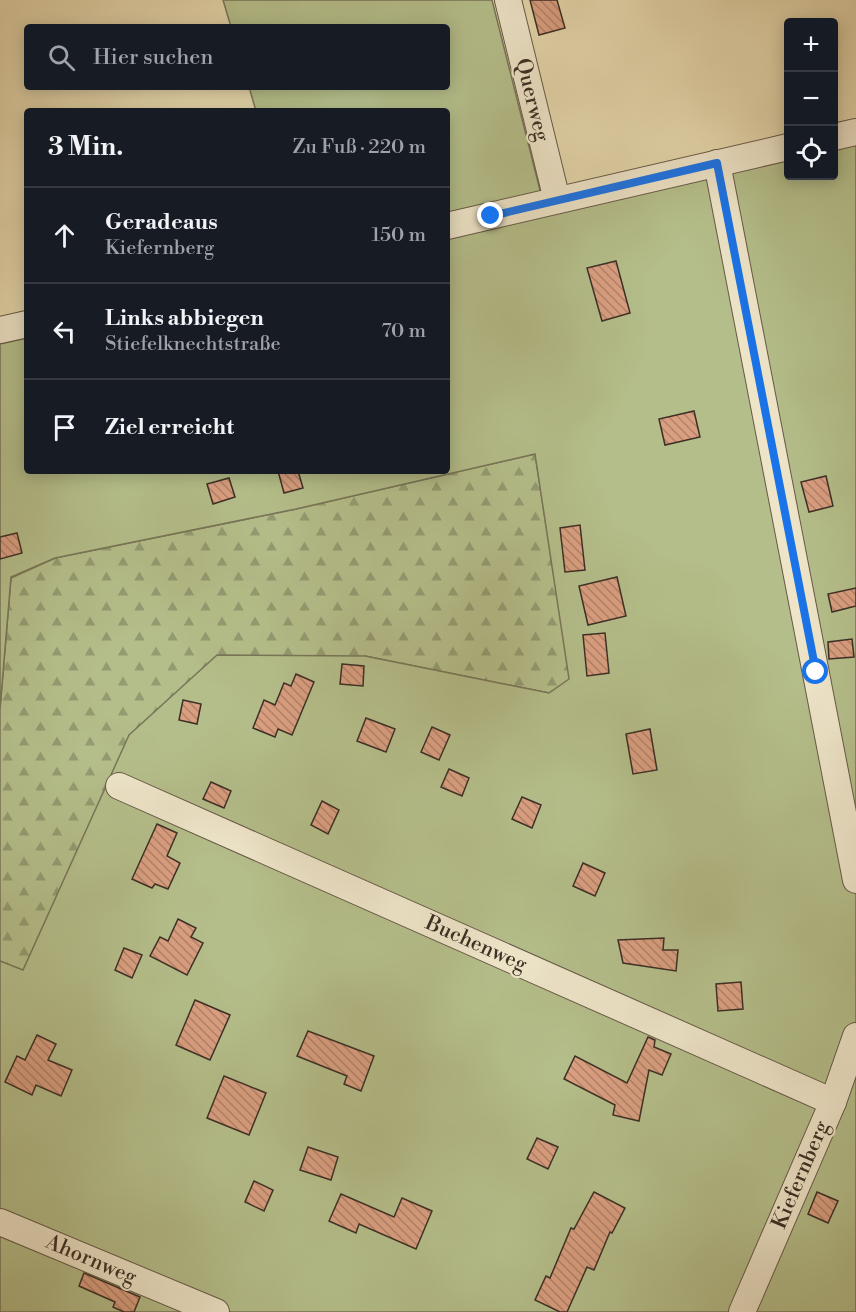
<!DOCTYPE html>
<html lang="de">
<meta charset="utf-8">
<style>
body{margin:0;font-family:"Libre Bodoni",serif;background:#242831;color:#f1f3f6}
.controls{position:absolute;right:18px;top:18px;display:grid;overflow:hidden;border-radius:6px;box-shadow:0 3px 15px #0003}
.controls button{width:54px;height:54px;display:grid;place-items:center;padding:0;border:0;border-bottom:2px solid #363941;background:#171b24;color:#f1f3f6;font:30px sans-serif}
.stop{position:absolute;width:18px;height:18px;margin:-14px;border:4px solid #1a73e8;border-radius:50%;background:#fff}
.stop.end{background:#1a73e8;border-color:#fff;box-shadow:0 2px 6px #0008}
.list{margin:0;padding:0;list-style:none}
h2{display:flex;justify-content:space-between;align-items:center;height:78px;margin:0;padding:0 24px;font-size:26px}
h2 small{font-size:20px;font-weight:400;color:#9ea1a6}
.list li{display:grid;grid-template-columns:39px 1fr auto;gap:18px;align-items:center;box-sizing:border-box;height:96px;padding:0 24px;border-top:2px solid #363941}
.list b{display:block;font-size:22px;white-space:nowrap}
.list p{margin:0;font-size:20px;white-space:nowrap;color:#9ea1a6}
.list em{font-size:20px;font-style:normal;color:#9ea1a6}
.icon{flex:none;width:33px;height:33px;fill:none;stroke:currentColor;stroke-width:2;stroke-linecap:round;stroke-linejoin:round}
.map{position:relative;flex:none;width:856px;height:1312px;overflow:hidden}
.search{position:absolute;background:#171b24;box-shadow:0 3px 15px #0003;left:24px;top:24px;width:426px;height:66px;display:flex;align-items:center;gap:15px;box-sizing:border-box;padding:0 21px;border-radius:6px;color:#9ea1a6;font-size:22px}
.panel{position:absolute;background:#171b24;box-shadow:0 3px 15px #0003;left:24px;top:108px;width:426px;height:366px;border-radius:6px}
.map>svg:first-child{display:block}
.forest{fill:url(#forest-firs);stroke:#787658;stroke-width:1.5}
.green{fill:#b4be8a;stroke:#787658;stroke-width:1.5}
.building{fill:url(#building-back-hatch);stroke:#3c2f25;stroke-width:1.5}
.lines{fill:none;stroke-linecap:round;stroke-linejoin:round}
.street-casing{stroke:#665947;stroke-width:28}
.street{stroke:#eee5c9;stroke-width:26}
.route{stroke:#1a73e8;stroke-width:8}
.labels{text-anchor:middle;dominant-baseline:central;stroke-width:4.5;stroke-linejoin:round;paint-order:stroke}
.street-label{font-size:21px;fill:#3c2f25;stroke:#eee5c9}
</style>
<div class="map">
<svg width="856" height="1312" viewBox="0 0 856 1312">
<defs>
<pattern id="forest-firs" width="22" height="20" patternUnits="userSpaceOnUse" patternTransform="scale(1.5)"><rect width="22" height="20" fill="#b4be8a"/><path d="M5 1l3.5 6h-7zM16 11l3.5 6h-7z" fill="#949b71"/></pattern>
<pattern id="building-back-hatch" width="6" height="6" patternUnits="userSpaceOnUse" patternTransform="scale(1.5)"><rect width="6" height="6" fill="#da9f81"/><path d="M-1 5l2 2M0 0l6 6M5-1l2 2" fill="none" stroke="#b28269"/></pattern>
</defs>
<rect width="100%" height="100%" fill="#e5d7ac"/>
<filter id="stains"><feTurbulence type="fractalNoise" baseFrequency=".00333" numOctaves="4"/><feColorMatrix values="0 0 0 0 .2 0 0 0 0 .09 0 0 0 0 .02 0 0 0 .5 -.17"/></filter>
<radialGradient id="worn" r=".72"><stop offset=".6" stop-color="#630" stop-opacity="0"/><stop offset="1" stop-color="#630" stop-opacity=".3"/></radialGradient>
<path class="forest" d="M535 454 570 679 549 693 365 656 103 799 23 971 0 961V709L11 578 55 558 296 509Z"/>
<path class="green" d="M223 0H492L546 214 788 159V176H834V148L856 143V1312H0V961L23 970 129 735 217 655 365 656 549 693 569 679 535 454 296 509 55 558 11 577 0 709V344L27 338V471H447V111H256L249 87H447V27H231Z"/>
<g class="building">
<path d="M530 0H557L565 28 539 35Z"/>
<path d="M616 261 630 313 602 321 587 268Z"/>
<path d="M694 411 700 437 665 445 659 419Z"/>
<path d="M278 471H298L303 488 284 493Z"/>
<path d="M826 476 833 506 809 512 801 482Z"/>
<path d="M229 478 235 497 213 504 207 484Z"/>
<path d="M580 525 585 570 565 572 560 528Z"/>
<path d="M17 533 22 553 0 559V537Z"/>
<path d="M617 577 626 616 588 625 579 586Z"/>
<path d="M856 588V606L832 612 828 594Z"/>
<path d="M605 633 609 673 587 676 583 635Z"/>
<path d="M852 639 854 657 829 659 828 642Z"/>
<path d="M342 664 364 666 363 686 340 684Z"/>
<path d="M296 674 314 682 292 735 278 729 275 737 253 728 264 700 275 705 284 683 291 686Z"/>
<path d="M183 700 201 704 197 724 179 720Z"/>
<path d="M366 718 395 729 386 752 357 741Z"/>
<path d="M432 727 450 735 439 760 421 752Z"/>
<path d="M650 729 657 770 633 774 626 734Z"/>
<path d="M449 769 469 778 462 796 441 787Z"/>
<path d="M211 782 231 791 224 808 203 799Z"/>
<path d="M522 797 541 805 532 828 512 819Z"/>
<path d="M322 801 339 810 328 834 311 825Z"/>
<path d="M157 824 177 833 167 856 180 863 168 889 155 884 152 888 132 879Z"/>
<path d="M583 863 605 873 595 896 573 886Z"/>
<path d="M178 919 196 928 191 937 203 943 187 975 150 956 160 937 168 941Z"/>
<path d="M664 938 663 950H678L676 971 623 963 618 940Z"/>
<path d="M124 948 142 955 132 978 115 970Z"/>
<path d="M741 982 743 1009 718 1011 716 984Z"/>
<path d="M195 1000 230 1015 210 1060 176 1045Z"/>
<path d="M308 1031 374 1056 361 1091 344 1084 347 1076 297 1056Z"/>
<path d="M37 1035 56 1044 48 1060 72 1070 61 1096 36 1085 32 1095 5 1082 17 1056 25 1060Z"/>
<path d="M648 1037 655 1040 654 1047 671 1054 662 1075 649 1070 639 1121 613 1115 615 1105 564 1079 575 1056 627 1083Z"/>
<path d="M224 1076 266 1093 249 1135 207 1118Z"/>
<path d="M537 1138 558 1147 548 1169 527 1159Z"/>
<path d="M308 1147 338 1157 331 1180 300 1170Z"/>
<path d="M254 1181 273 1190 264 1211 245 1202Z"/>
<path d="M594 1192 625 1208 612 1233 610 1232 594 1270 587 1267 567 1312H560L535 1300 546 1276 550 1278 571 1228 574 1229Z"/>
<path d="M817 1192 838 1201 828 1223 808 1214Z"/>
<path d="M341 1194 394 1217 402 1198 432 1211 416 1249 359 1224 356 1233 329 1221Z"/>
<path d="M84 1273 140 1297 134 1312H124L113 1307 115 1302 79 1286Z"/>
</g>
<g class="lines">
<defs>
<g id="street">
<path d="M508 0 557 200"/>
<path d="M834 137 856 132"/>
<path d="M717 163 856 880"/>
<path d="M447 226 788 147"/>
<path d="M0 330 27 324"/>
<path d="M119 786 833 1102"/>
<path d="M0 1222 216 1312"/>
<path d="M742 1312 833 1102 856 1036"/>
</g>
</defs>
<use href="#street" class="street-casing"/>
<use href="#street" class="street"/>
</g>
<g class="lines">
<path class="route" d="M491 216 717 163 816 672"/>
</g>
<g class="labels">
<g class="street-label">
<text transform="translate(532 100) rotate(76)">Querweg</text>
<text transform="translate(476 944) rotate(24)">Buchenweg</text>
<text transform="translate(801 1175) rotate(-67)">Kiefernberg</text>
<text transform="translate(91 1260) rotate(23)">Ahornweg</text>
</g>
</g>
<rect width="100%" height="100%" filter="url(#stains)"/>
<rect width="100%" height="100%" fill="url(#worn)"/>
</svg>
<div class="controls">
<button>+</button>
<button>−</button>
<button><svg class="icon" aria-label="locate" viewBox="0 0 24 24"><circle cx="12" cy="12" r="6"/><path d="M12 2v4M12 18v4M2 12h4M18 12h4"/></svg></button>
</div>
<div class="stop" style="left:816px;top:672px"></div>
<div class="stop end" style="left:491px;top:216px"></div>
<div class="search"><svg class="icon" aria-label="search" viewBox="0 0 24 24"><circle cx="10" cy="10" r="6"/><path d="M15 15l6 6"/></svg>Hier suchen</div>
<section class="panel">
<h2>3 Min.<small>Zu Fuß · 220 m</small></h2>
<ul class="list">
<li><svg class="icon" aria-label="ahead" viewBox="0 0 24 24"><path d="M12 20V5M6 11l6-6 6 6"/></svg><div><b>Geradeaus</b><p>Kiefernberg</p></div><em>150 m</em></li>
<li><svg class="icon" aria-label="left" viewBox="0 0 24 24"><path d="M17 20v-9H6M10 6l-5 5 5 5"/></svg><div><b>Links abbiegen</b><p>Stiefelknechtstraße</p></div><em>70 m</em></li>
<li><svg class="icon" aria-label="arrive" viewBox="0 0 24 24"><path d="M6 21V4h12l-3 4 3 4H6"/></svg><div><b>Ziel erreicht</b></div></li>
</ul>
</section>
</div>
